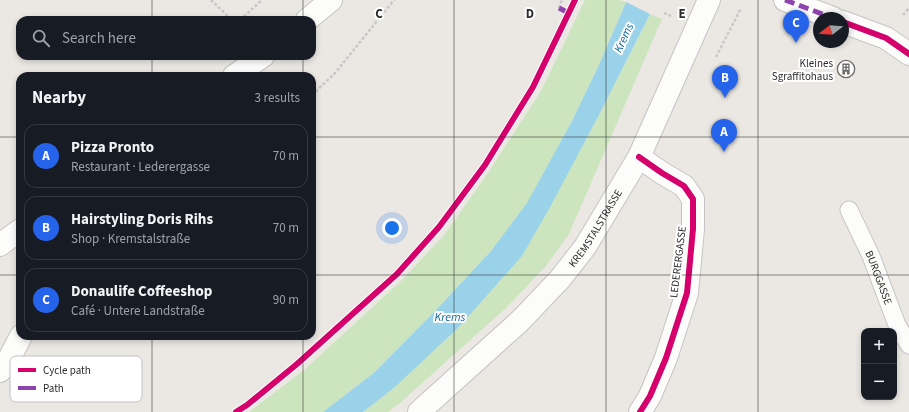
<!DOCTYPE html>
<meta charset="utf-8">
<style>
body{margin:0;font-family:"Source Sans 3",sans-serif;background:#242831;color:#f1f3f6}
.controls{position:absolute;right:12px;bottom:12px;display:grid;overflow:hidden;border-radius:8px;box-shadow:0 2px 6px #0003}
.controls button{width:36px;height:36px;display:grid;place-items:center;padding:0;border:0;border-bottom:1px solid #363941;background:#171b24;color:#f1f3f6;font:20px sans-serif}
.compass{position:absolute;left:813px;top:12px;width:36px;height:36px;border-radius:50%;background:#171b24;box-shadow:0 2px 6px #0003;rotate:253deg}
.you{position:absolute;left:392px;top:228px;width:14px;height:14px;margin:-10px;border:3px solid #fff;border-radius:50%;background:#1a73e8;box-shadow:0 0 0 6px #1a73e833}
.badge{display:grid;place-items:center;width:26px;height:26px;border-radius:50%;background:#2563eb;color:#fff;font-size:13px;font-weight:700}
.pin{position:absolute;translate:-50% -33px;filter:drop-shadow(0 1px 2px #0008)}
.pin::after{content:'';position:absolute;top:21px;width:14px;height:12px;background:inherit;clip-path:polygon(0 0,100% 0,50% 100%)}
.list{margin:0;padding:0;list-style:none}
h2{display:flex;justify-content:space-between;align-items:center;height:52px;margin:0;padding:0 16px;font-size:17px}
h2 small{font-size:13px;font-weight:400;color:#9ea1a6}
.list li{display:grid;grid-template-columns:26px 1fr auto;gap:12px;align-items:center;box-sizing:border-box;height:64px;margin:0 8px 8px;padding:0 8px;border:1px solid #363941;border-radius:12px}
.list b{display:block;font-size:15px;white-space:nowrap}
.list p{margin:0;font-size:13px;white-space:nowrap;color:#9ea1a6}
.list em{font-size:13px;font-style:normal;color:#9ea1a6}
.icon{flex:none;width:22px;height:22px;fill:none;stroke:currentColor;stroke-width:2;stroke-linecap:round;stroke-linejoin:round}
.map{position:relative;flex:none;width:909px;height:412px;overflow:hidden}
.search{position:absolute;background:#171b24;box-shadow:0 2px 6px #0003;left:16px;top:16px;width:300px;height:44px;display:flex;align-items:center;gap:10px;box-sizing:border-box;padding:0 14px;border-radius:12px;color:#9ea1a6;font-size:15px}
.panel{position:absolute;background:#171b24;box-shadow:0 2px 6px #0003;left:16px;top:72px;width:300px;height:268px;border-radius:12px}
.map>svg:first-child{display:block}
.green{fill:#cce5be}
.water{fill:#9ad2ea}
.pier{fill:#ebe8e4}
.lines{fill:none;stroke-linecap:round;stroke-linejoin:round}
.service-casing{stroke:#c5c4c4;stroke-width:19}
.minor-casing{stroke:#c5c4c4;stroke-width:24}
.tertiary-casing{stroke:#c5c4c4;stroke-width:24}
.secondary-casing{stroke:#c5c4c4;stroke-width:24}
.path{stroke:#c8c8c8;stroke-width:2.5;stroke-dasharray:3 2;stroke-linecap:butt}
.service{stroke:#fcfcfb;stroke-width:17}
.minor{stroke:#fcfcfb;stroke-width:22}
.tertiary{stroke:#fcfcfb;stroke-width:22}
.secondary{stroke:#fcfcfb;stroke-width:22}
.quiet{stroke:#8e44ad;stroke-width:5;stroke-dasharray:10 5;stroke-linecap:butt}
.cycleway-casing{stroke:#fff;stroke-width:8}
.cycleway{stroke:#d6006c;stroke-width:6}
.grid{fill:none;stroke:#2d2d2d;stroke-width:1;stroke-opacity:0.55}
.labels{text-anchor:middle;dominant-baseline:central;stroke-width:4;stroke-linejoin:round;paint-order:stroke}
.poi-label{font-size:11px;fill:#2d2d2d;stroke:#fff;text-anchor:end}
.street-label{font-size:11px;fill:#2d2d2d;stroke:#fff}
.water-label{font-size:12px;font-style:italic;fill:#12679d;stroke:#fff}
.key{fill:#fff;stroke:#c0c0c0;stroke-width:1}
.key-label{font-size:11px;fill:#2d2d2d}
.grid-label{font-size:13px;text-anchor:middle;font-weight:bold;fill:#2d2d2d;stroke:#fff;stroke-width:4;stroke-linejoin:round;paint-order:stroke}
</style>
<div class="map">
<svg width="909" height="412" viewBox="0 0 909 412">
<rect width="100%" height="100%" fill="#ebe8e4"/>
<g class="green">
<path d="M585 0H620L626 2 598 67 572 121 527 204 491 251 436 310 375 372 323 412H249L304 370 402 280 445 234 490 170 541 91Z"/>
<path d="M650 14 662 19 569 234 546 266 506 308 400 403 388 412H363L395 387 459 327 522 256 600 113Z"/>
</g>
<path class="water" d="M627 0H656L650 14 600 113 549 209 522 256 459 327 395 387 363 412H323L375 372 436 310 491 251 527 203 572 121 598 67Z"/>
<path class="pier" d="M625 0H658L652 15 624 1Z"/>
<g class="lines">
<defs>
<g id="service">
<path id="s1" d="M849 210 871 256 897 325 909 345"/>
</g>
<g id="minor">
<path d="M785 0 833 18"/>
<path d="M843 22 886 38 909 54"/>
<path d="M639 157 662 173 684 186 693 199V229L687 293 666 358 650 396 640 412"/>
<path d="M0 371 8 361 21 336"/>
</g>
<g id="tertiary">
<path d="M307 20 331 0"/>
<path d="M234 76 263 56"/>
<path d="M0 245 20 230"/>
</g>
<g id="secondary">
<path id="s2" d="M419 412 520 321 560 279 585 247 639 157 709 0"/>
</g>
</defs>
<use href="#service" class="service-casing"/>
<use href="#minor" class="minor-casing"/>
<use href="#tertiary" class="tertiary-casing"/>
<use href="#secondary" class="secondary-casing"/>
<g class="path">
<path d="M211 0 232 20"/>
<path d="M559 8 562 0"/>
<path d="M664 13 671 16"/>
<path d="M903 15 909 8"/>
<path d="M240 20 262 0"/>
<path d="M716 57 741 8"/>
<path d="M312 95 335 73 394 0"/>
</g>
<use href="#service" class="service"/>
<use href="#minor" class="minor"/>
<use href="#tertiary" class="tertiary"/>
<use href="#secondary" class="secondary"/>
<g class="quiet">
<path d="M785 0 833 18"/>
<path d="M559 8 569 13"/>
</g>
<defs>
<g id="cycleway">
<path d="M843 22 886 38 909 54"/>
<path d="M639 157 662 173 684 186 693 199V229L687 293 666 358 650 396 640 412"/>
<path d="M236 412 247 405 297 364 397 274 439 227 485 165 533 87 575 0"/>
</g>
</defs>
<use href="#cycleway" class="cycleway-casing"/>
<use href="#cycleway" class="cycleway"/>
</g>
<path class="grid" d="M152 0V20M303 0V20M454 0V412M606 0V412M758 0V412M152 56V76M303 56V76M0 137H20M312 137H909M0 275H20M312 275H909M152 336V412M303 336V412"/>
<defs>
<symbol id="building-ring" viewBox="-11 -11 22 22"><circle r="9.5" fill="#fff" stroke="#706e6d" stroke-width="1.5"/><path d="M-4-6H4V6H1V3H-1V6H-4ZM-2.5-4.3h1.7v1.8h-1.7ZM.8-4.3h1.7v1.8H.8ZM-2.5-1h1.7V.8h-1.7ZM.8-1h1.7V.8H.8Z" fill="#706e6d"/></symbol>
</defs>
<g fill-rule="evenodd">
<use href="#building-ring" x="836" y="59" width="20" height="20"/>
</g>
<g class="labels">
<g class="poi-label">
<text x="833" y="63">Kleines<tspan x="833" dy="13">Sgraffitohaus</tspan></text>
</g>
<g class="street-label">
<text stroke="none"><textPath href="#s2" startOffset="256">KREMSTALSTRASSE</textPath></text>
<text transform="translate(678 262) rotate(-83)">LEDERERGASSE</text>
<text stroke="none"><textPath href="#s1" startOffset="74">BURGGASSE</textPath></text>
</g>
<g class="water-label">
<text transform="translate(624 38) rotate(-65)">Krems</text>
<text x="450" y="317">Krems</text>
</g>
</g>
<rect x="10" y="356" width="132" height="46" rx="6" class="key"/>
<rect x="18" y="368" width="18" height="4" fill="#d6006c"/>
<rect x="18" y="386" width="18" height="4" fill="#8e44ad"/>
<g class="key-label">
<text x="43" y="374">Cycle path</text>
<text x="43" y="392">Path</text>
</g>
<g class="grid-label">
<text x="379" y="18">C</text>
<text x="530" y="18">D</text>
<text x="682" y="18">E</text>
</g>
</svg>
<div class="controls">
<button>+</button>
<button>−</button>
</div>
<svg class="compass" viewBox="-18 -18 36 36"><path d="M0-13l5 13h-10z" fill="#e53935"/><path d="M0 13l5-13h-10z" fill="#9ea1a6"/></svg>
<div class="you"></div>
<div class="pin badge" style="left:724px;top:152px">A</div>
<div class="pin badge" style="left:725px;top:98px">B</div>
<div class="pin badge" style="left:796px;top:43px">C</div>
<div class="search"><svg class="icon" aria-label="search" viewBox="0 0 24 24"><circle cx="10" cy="10" r="6"/><path d="M15 15l6 6"/></svg>Search here</div>
<section class="panel">
<h2>Nearby<small>3 results</small></h2>
<ul class="list">
<li><span class="badge">A</span><div><b>Pizza Pronto</b><p>Restaurant · Lederergasse</p></div><em>70 m</em></li>
<li><span class="badge">B</span><div><b>Hairstyling Doris Rihs</b><p>Shop · Kremstalstraße</p></div><em>70 m</em></li>
<li><span class="badge">C</span><div><b>Donaulife Coffeeshop</b><p>Café · Untere Landstraße</p></div><em>90 m</em></li>
</ul>
</section>
</div>
